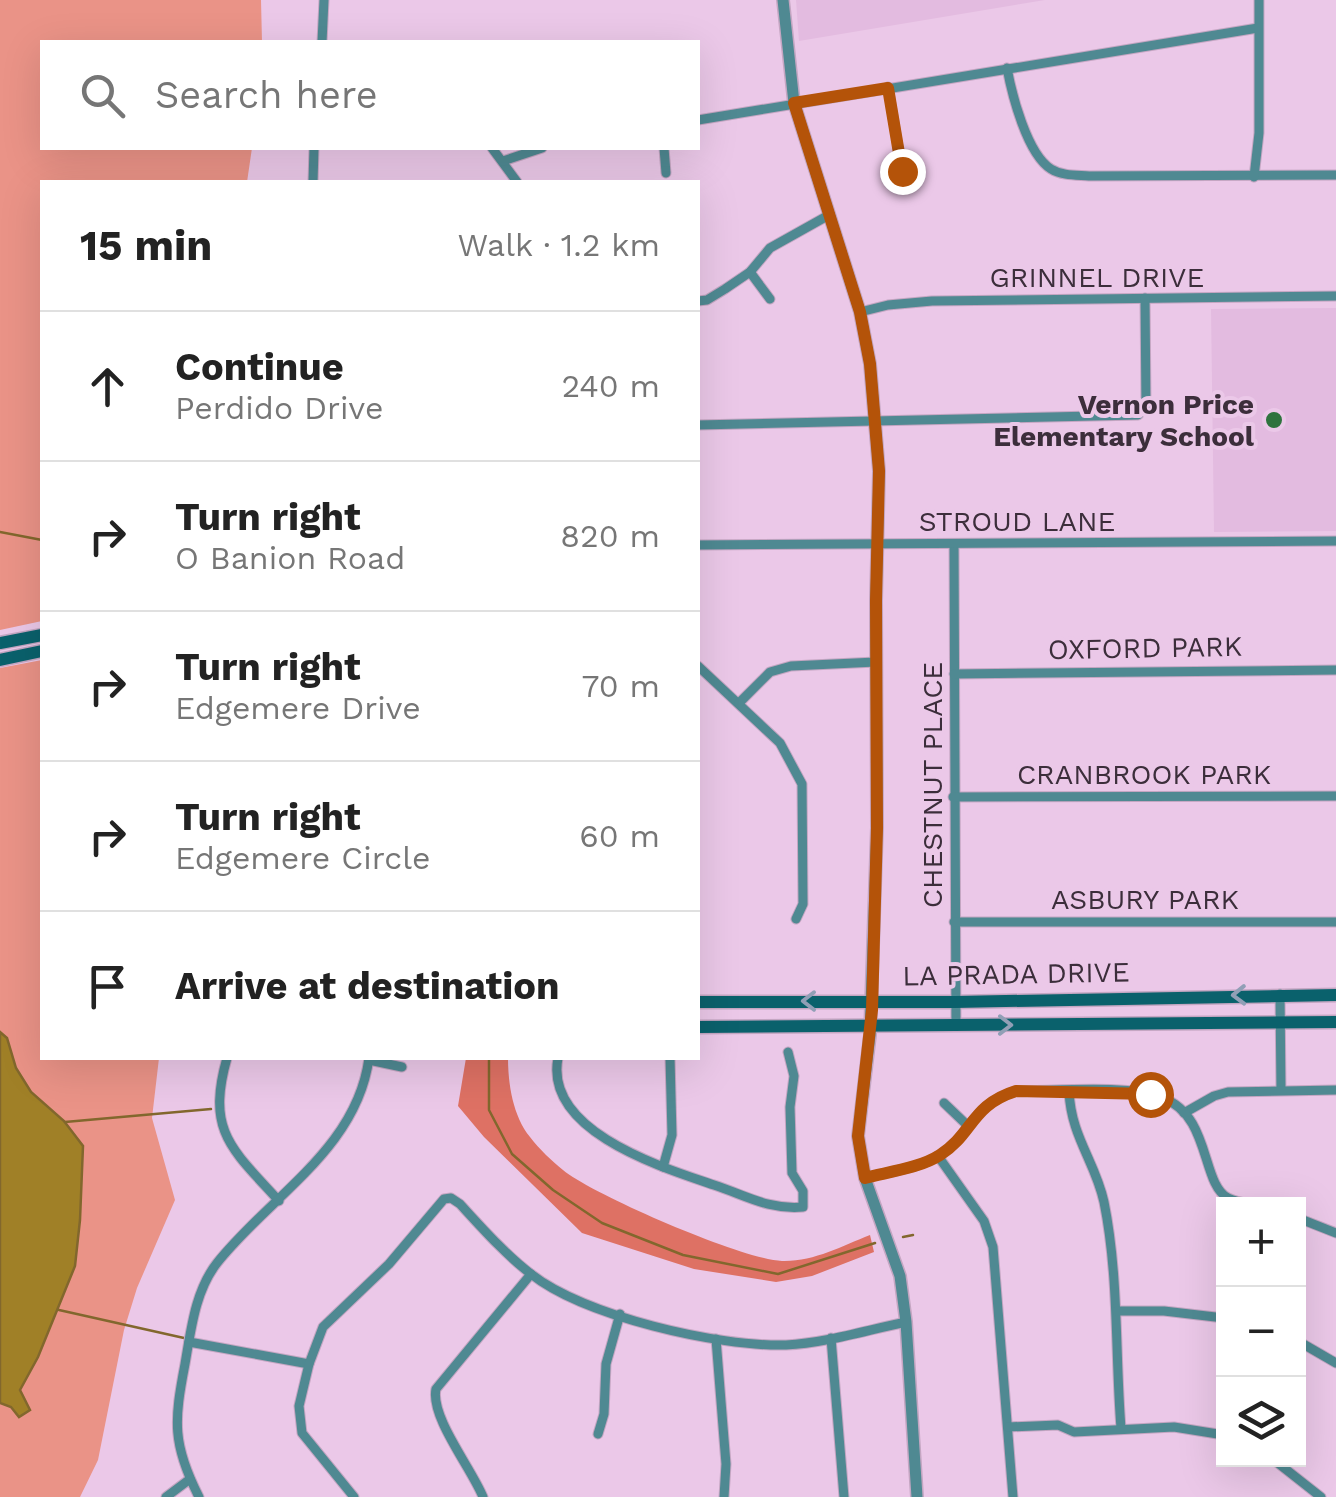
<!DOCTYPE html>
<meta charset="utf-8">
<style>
body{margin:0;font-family:"Work Sans",sans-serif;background:#f6f6f6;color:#222}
.controls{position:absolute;right:30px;bottom:30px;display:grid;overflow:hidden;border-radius:0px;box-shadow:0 10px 40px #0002}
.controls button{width:90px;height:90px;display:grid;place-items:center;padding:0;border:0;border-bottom:2px solid #e0e0e0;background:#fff;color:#222;font:50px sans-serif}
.stop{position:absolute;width:30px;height:30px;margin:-22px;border:8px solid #b45309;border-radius:50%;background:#fff}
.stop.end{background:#b45309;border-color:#fff;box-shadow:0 2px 10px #0008}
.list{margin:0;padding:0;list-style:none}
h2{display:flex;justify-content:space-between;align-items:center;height:130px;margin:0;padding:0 40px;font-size:42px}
h2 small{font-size:32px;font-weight:400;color:#767676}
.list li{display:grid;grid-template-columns:65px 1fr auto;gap:30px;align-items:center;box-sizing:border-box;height:150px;padding:0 40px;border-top:2px solid #e0e0e0}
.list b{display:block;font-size:38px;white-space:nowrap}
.list p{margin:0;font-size:32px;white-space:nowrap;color:#767676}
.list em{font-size:32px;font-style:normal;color:#767676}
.icon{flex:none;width:55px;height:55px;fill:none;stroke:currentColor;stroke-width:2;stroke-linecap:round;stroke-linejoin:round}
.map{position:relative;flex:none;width:1336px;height:1497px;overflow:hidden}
.search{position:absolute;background:#fff;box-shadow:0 10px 40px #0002;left:40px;top:40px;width:660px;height:110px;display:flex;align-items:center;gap:25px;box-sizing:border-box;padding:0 35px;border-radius:0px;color:#767676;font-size:38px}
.panel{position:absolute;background:#fff;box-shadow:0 10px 40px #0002;left:40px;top:180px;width:660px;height:880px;border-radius:0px}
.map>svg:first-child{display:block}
.built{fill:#e3bbe0}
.green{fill:#ea9387}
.forest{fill:#de7164}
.water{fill:#a08027;stroke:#82672d;stroke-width:2.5}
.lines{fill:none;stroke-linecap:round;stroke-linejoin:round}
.stream{stroke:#82672d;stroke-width:2.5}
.minor-casing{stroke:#c4a6c2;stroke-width:11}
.tertiary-casing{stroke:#c4a6c2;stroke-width:14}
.secondary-casing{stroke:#c4a6c2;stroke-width:15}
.minor{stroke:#4f8992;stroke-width:9}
.tertiary{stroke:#4f8992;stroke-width:11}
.secondary{stroke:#0a616c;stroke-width:12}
.oneway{stroke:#919fb6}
.route{stroke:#b45309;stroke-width:12}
.poi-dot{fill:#2f733e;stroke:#ebc8e8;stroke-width:4}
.labels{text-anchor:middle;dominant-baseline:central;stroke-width:8;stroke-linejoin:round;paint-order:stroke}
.street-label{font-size:28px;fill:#3c2e3b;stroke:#ebc8e8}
.poi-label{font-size:28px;font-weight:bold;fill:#3c2e3b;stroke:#ebc8e8;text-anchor:end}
</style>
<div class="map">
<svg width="1336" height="1497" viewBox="0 0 1336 1497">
<rect width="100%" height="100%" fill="#ebc8e8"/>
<g class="built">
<path d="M796 0H1045L799 41Z"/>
<path d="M1336 308V531L1214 532 1211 309Z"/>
</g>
<g class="green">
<path d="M0 0H261L262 42H42V148H252L247 182H42V621L0 630Z"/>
<path d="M42 660V1058H159L152 1118 175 1200 137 1288 124 1330 98 1460 80 1497H0V668Z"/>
</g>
<path class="forest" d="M466 1058H508C508 1084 513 1116 530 1137 539 1149 552 1161 563 1170 593 1195 744 1260 782 1261 813 1262 842 1246 870 1235L874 1252 812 1276 776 1282 694 1269 582 1233 484 1137 458 1106Z"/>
<path class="water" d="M0 1032 7 1038 16 1068 31 1092 64 1121 83 1146 80 1220 75 1266 38 1357 20 1390 30 1410 19 1417 11 1407 0 1403Z"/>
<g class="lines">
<g class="stream">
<path d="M0 532 42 540"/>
<path d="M489 1058V1110L512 1154 553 1190 602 1223 683 1255 778 1274 875 1243"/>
<path d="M65 1122 211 1109"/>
<path d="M903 1237 913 1235"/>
<path d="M59 1310 184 1338"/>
</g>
<defs>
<g id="minor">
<path d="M322 42 324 0"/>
<path d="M1007 68C1012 95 1027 154 1051 169 1062 176 1077 175 1089 176L1336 175"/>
<path d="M888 87 902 171"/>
<path d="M698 120 1258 28"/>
<path d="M492 148 517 182"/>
<path d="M664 148 666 173"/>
<path d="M503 161 542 148"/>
<path d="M1254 177 1259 133V0"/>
<path d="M313 182 314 148"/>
<path d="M750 272 770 299"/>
<path d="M698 301 707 300 725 289 750 272 770 248 829 215"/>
<path d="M860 312 888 305 932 301 1336 296"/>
<path d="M698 425 1138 415 1146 406 1145 298"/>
<path d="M954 544 956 1025"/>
<path d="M698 545 1336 541"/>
<path d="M698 666 780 743 802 784 803 904 796 919"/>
<path d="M954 674 1336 670"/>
<path d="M739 703 770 672 791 666 876 662"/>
<path d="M953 797 1336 796"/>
<path d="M954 922H1336"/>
<path d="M1280 994 1281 1090"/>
<path d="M227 1058C206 1132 232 1149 279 1201"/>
<path d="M558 1058C544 1131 661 1167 714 1185 745 1195 768 1210 803 1207V1191L792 1173 790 1107 794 1076 788 1052"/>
<path d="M369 1060 402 1067"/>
<path d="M1069 1091C1071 1137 1095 1161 1104 1202 1119 1276 1115 1353 1121 1428"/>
<path d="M944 1103 967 1125"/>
<path d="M1184 1113 1214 1096 1228 1092 1336 1090"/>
<path d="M938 1156 984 1221 993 1247 1013 1497"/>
<path d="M663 1167 672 1135 670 1058"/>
<path d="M865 1178C888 1172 920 1168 940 1155 973 1134 969 1106 1016 1091 1056 1091 1129 1084 1163 1098 1211 1116 1201 1184 1228 1198 1234 1201 1244 1203 1250 1204"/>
<path d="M1298 1218 1336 1233"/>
<path d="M1117 1311H1164L1224 1318"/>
<path d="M831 1338 844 1497"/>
<path d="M716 1339 726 1464 724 1497"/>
<path d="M1298 1341 1336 1363"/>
<path d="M189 1342 309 1364"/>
<path d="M1008 1427 1058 1425 1074 1432 1174 1427 1224 1435"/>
<path d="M598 1434 604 1414 606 1364 620 1314"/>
<path d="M1274 1460 1321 1497"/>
<path d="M166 1497 190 1479"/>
<path d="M199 1497C172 1444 174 1421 185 1364 191 1330 195 1291 217 1263 270 1196 357 1149 369 1058"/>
<path d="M354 1497 302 1433 299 1406 309 1364 323 1327 389 1264 444 1199 451 1198 460 1204C482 1228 505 1254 531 1274 584 1316 718 1347 786 1345 826 1343 867 1330 906 1322"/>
<path d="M483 1497C472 1469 430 1417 436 1389L531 1274"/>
</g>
<path id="tertiary" d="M783 0 794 103 860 312 870 364 879 471 876 601 877 827 870 1035 858 1136 865 1178 900 1276 906 1322 917 1497"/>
<g id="secondary">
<path d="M0 643 42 635"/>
<path d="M0 660 42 651"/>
<path d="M698 1002H955L1336 995"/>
<path d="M698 1027 1336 1022"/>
</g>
</defs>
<use href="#minor" class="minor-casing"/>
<use href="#tertiary" class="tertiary-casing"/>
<use href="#secondary" class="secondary-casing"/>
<use href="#minor" class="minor"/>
<use href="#tertiary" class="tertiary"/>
<use href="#secondary" class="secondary"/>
</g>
<defs><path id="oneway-chevron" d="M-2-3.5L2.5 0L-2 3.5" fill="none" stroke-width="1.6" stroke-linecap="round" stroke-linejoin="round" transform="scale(2.5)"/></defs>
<g class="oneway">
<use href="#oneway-chevron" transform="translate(1239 995) rotate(179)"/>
<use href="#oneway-chevron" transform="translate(809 1001) rotate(180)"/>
<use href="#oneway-chevron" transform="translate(1005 1025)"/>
</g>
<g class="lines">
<path class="route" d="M902 171 888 88 794 103 860 312 870 364 879 471 876 601 877 828 872 1010 858 1136 865 1178C888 1172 920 1168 940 1155 973 1134 971 1105 1016 1091L1150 1094"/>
</g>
<circle class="poi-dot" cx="1274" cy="420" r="10"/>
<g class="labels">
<g class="street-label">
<text x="1097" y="277">GRINNEL DRIVE</text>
<text x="1017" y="521">STROUD LANE</text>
<text transform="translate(1145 648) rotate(-1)">OXFORD PARK</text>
<text x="1144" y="774">CRANBROOK PARK</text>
<text transform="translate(932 785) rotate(-90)">CHESTNUT PLACE</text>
<text x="1145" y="899">ASBURY PARK</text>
<text transform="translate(1016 974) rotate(-1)">LA PRADA DRIVE</text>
</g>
<g class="poi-label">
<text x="1254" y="404">Vernon Price<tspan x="1254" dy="32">Elementary School</tspan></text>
</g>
</g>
</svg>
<div class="controls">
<button>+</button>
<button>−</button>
<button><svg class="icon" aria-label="layers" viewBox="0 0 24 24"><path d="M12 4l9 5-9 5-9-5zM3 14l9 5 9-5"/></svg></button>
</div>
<div class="stop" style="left:1150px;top:1094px"></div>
<div class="stop end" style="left:902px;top:171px"></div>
<div class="search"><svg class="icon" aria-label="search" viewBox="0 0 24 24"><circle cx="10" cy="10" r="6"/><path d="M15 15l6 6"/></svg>Search here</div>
<section class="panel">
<h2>15 min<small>Walk · 1.2 km</small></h2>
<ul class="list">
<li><svg class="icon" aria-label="ahead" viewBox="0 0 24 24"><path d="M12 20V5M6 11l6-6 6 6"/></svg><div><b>Continue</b><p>Perdido Drive</p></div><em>240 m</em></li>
<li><svg class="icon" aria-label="right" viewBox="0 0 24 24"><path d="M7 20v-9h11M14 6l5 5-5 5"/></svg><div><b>Turn right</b><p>O Banion Road</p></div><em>820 m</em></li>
<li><svg class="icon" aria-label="right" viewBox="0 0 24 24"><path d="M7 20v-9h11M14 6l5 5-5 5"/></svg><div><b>Turn right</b><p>Edgemere Drive</p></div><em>70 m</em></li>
<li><svg class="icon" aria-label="right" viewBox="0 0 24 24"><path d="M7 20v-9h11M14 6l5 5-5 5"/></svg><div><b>Turn right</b><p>Edgemere Circle</p></div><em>60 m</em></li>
<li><svg class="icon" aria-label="arrive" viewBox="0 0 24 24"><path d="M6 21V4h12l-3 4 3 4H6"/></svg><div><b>Arrive at destination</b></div></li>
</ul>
</section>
</div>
